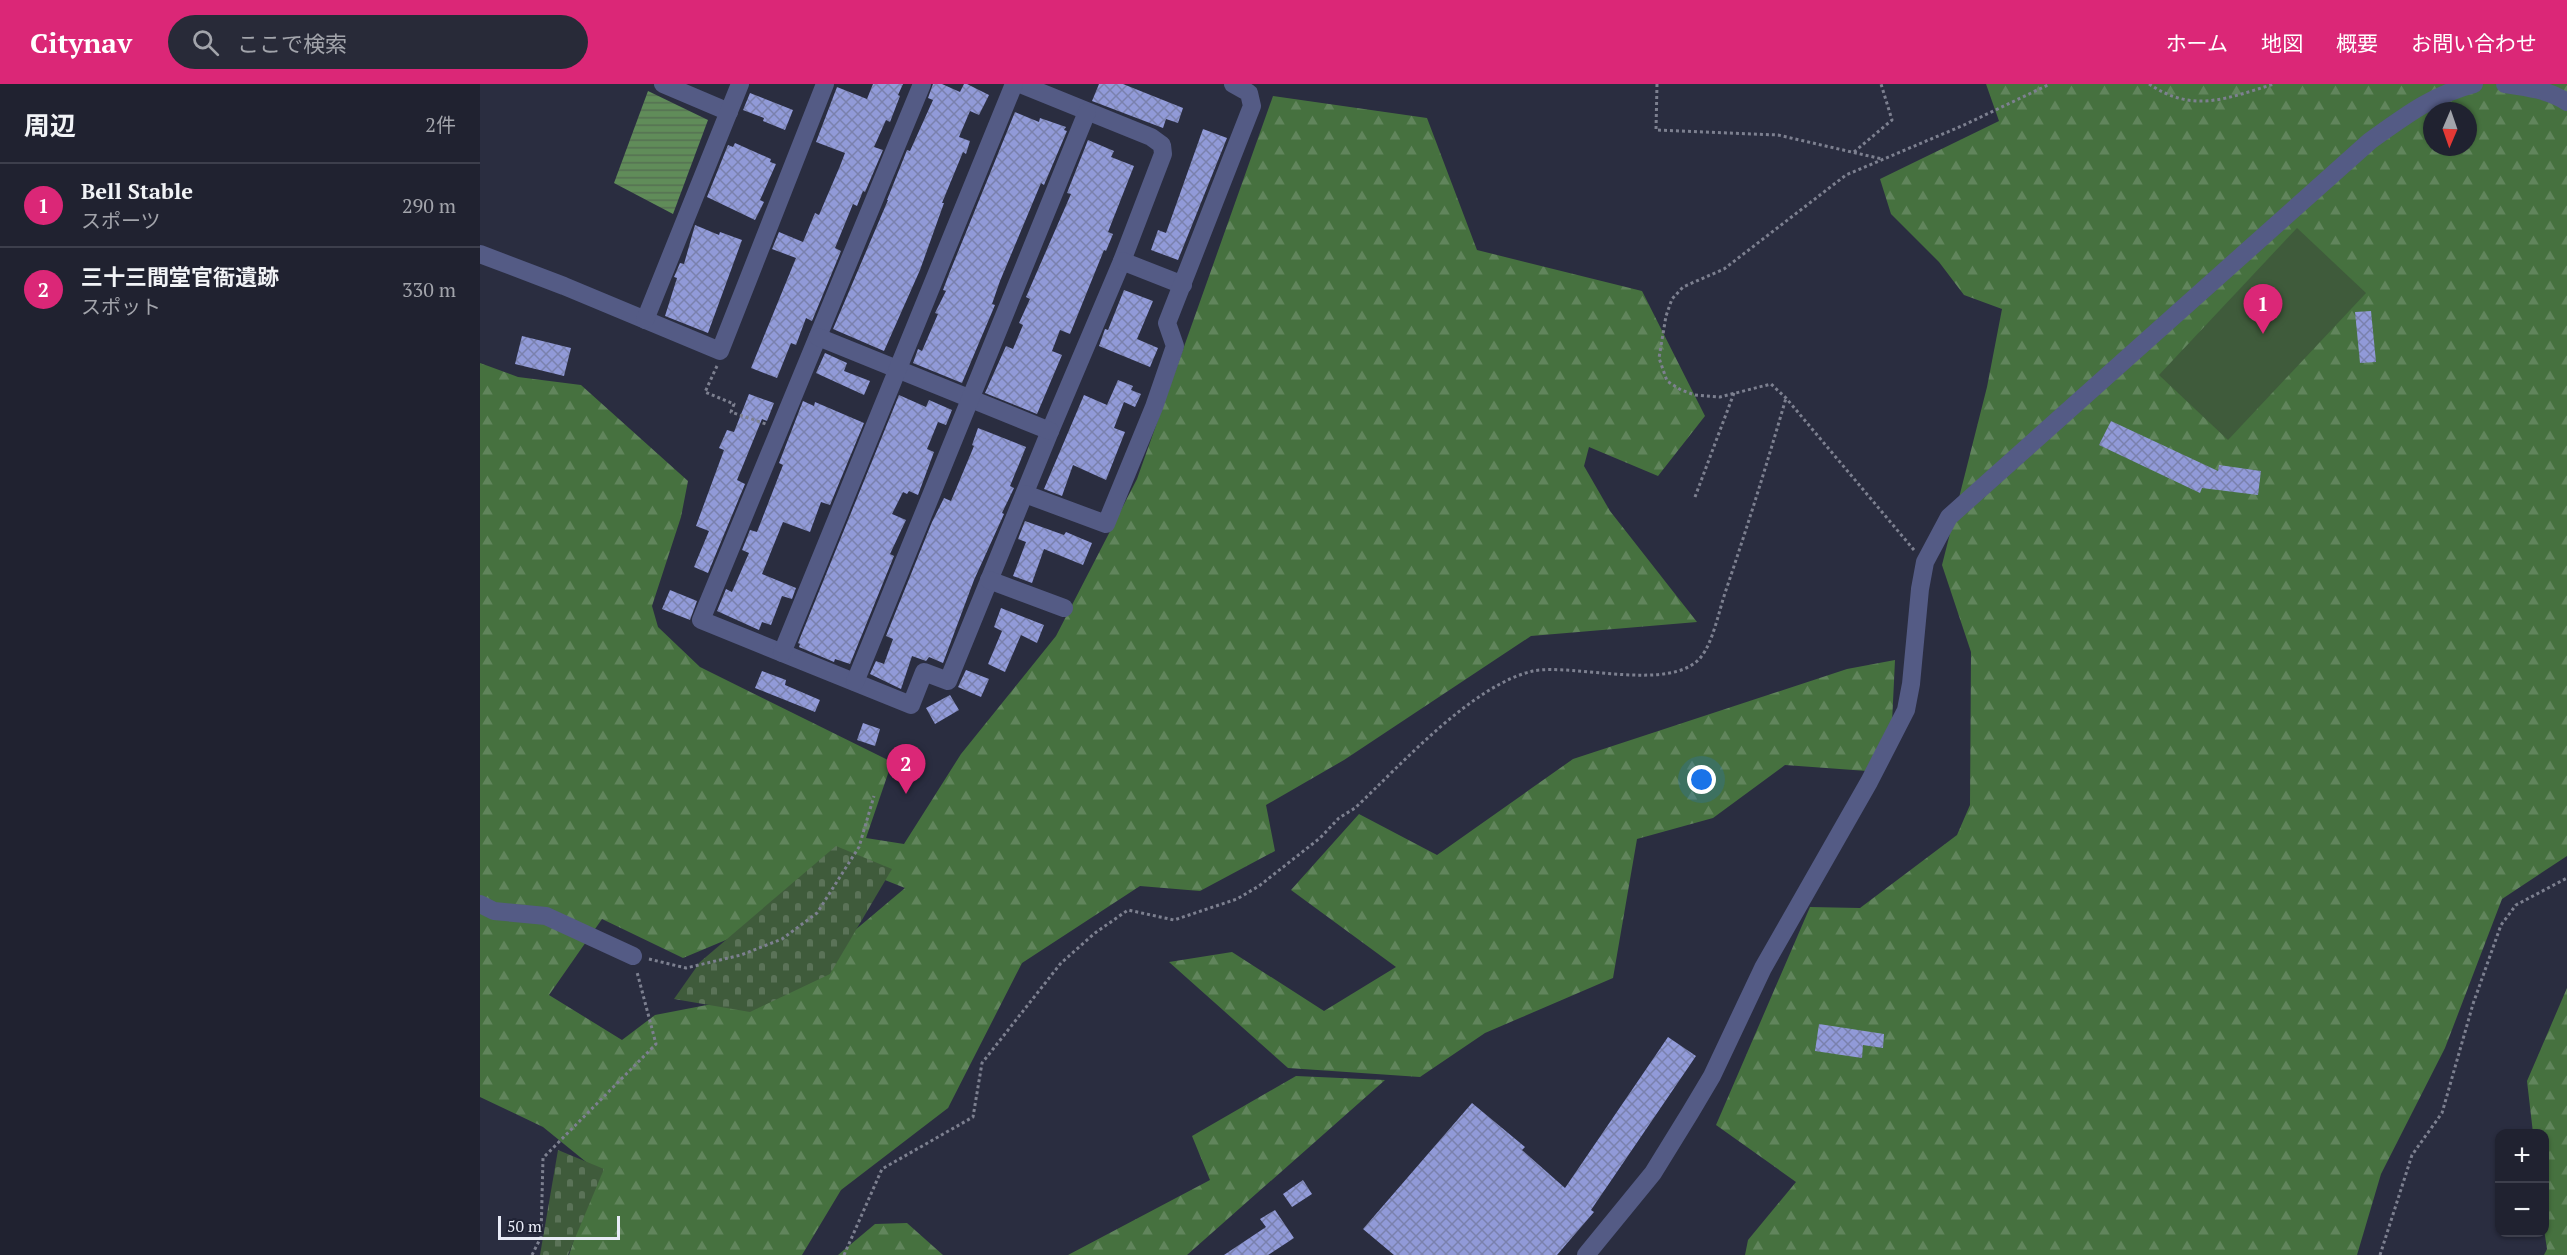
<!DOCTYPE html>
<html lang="ja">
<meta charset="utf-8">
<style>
body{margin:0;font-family:"PT Serif","Noto Sans JP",serif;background:#282a38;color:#f1f3f6}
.controls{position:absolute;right:18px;bottom:18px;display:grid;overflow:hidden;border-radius:12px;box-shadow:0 2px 4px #0004}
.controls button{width:54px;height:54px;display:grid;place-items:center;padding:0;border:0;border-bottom:2px solid #3d3f4c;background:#202230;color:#f1f3f6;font:30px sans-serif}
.compass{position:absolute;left:1943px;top:18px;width:54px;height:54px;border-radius:50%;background:#202230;box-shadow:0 2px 4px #0004;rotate:182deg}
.scale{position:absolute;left:18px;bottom:15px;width:122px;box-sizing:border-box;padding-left:6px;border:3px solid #e9ecf8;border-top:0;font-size:16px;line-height:21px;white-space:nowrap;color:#e9ecf8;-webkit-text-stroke:4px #202335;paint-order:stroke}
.you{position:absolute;left:1222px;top:696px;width:21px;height:21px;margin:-15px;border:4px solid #fff;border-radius:50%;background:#1a73e8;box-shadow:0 0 0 9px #1a73e833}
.badge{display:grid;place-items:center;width:39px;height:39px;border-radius:50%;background:#db2777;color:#fff;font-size:20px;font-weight:700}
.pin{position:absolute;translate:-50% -50px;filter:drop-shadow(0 2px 3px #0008)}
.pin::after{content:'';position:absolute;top:32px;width:21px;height:18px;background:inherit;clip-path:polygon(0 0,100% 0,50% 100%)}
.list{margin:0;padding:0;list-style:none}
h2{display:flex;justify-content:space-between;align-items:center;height:78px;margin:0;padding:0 24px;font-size:26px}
h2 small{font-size:20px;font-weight:400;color:#a2a4ab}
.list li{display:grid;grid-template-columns:39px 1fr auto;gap:18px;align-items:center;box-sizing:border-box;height:84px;padding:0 24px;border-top:2px solid #3d3f4c}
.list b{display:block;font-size:22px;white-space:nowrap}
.list p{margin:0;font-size:20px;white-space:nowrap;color:#a2a4ab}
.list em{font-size:20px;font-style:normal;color:#a2a4ab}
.icon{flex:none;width:33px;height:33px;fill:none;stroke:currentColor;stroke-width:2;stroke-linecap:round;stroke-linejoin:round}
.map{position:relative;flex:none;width:2087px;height:1171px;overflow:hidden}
header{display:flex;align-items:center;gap:36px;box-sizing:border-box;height:84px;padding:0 30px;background:#db2777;color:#fff}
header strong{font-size:28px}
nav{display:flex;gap:33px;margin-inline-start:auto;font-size:21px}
.search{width:420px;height:54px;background:#282a38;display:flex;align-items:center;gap:15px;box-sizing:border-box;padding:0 21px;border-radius:33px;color:#a2a4ab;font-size:22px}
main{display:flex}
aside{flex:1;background:#202230}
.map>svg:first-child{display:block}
.forest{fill:url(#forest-firs);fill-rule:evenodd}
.cemetery{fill:url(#cemetery-stones)}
.garden{fill:#3f5b3b}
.water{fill:url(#water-rules)}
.building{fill:url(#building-cross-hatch)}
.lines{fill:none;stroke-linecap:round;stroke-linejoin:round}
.path{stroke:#7d8090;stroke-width:3;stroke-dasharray:3 3;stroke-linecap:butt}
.minor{stroke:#545b85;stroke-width:18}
</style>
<header>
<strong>Citynav</strong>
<div class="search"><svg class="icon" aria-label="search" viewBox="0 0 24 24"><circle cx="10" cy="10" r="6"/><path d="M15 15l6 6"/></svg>ここで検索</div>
<nav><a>ホーム</a><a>地図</a><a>概要</a><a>お問い合わせ</a></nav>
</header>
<main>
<aside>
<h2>周辺<small>2件</small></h2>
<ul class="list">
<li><span class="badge">1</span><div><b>Bell Stable</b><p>スポーツ</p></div><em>290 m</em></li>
<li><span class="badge">2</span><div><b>三十三間堂官衙遺跡</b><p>スポット</p></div><em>330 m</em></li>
</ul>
</aside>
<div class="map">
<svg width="2087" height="1171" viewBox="0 0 2087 1171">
<defs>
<pattern id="forest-firs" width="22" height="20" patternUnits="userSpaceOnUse" patternTransform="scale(1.5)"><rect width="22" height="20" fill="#46713f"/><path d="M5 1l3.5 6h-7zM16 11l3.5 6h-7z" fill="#61855c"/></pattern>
<pattern id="cemetery-stones" width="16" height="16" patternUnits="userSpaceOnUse" patternTransform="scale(1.5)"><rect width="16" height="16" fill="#3f5b3b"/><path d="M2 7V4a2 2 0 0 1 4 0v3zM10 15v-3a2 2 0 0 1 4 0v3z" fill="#5b7358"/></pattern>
<pattern id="water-rules" width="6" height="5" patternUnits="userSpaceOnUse" patternTransform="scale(1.5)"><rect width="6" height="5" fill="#608c59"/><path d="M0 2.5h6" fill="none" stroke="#567053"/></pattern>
<pattern id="building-cross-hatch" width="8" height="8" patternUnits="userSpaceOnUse" patternTransform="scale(1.5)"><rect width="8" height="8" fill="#919ad8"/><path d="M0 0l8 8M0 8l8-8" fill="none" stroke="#7a81ad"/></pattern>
</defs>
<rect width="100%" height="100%" fill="#2a2d40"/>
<g class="forest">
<path d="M1506 0H2087V772L2022 815 1965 964 1901 1090 1877 1171H1265L1268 1156 1316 1098 1236 1041 1330 823 1380 824 1477 751 1490 721 1491 568 1462 481 1507 303 1522 225 1484 211 1459 178 1411 130 1400 95 1519 37ZM1952 27H1988V63H1952Z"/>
<path d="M793 12 947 34 997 166 1162 207 1225 332 1178 392 1109 363 1104 382 1130 427 1217 538 1051 552 864 676 786 721 795 767 720 807 660 802 542 879 468 1024 361 1106 322 1171H89L116 1086 63 1043 0 1013V279L38 293 101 301 208 397 201 433 172 522 178 543 220 583 412 678 386 754 424 760 481 670 576 552 657 395ZM347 773 425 804 304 906 175 931 142 956 69 911 122 835 203 874 284 840Z"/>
<path d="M1415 576 1412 639 1387 687 1305 681 1233 734 1157 755 1133 894 1005 949 940 993 808 984 689 878 752 868 844 927 916 883 811 806 879 730 957 771 1093 675 1367 585Z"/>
<path d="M2087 904V1171H2064L2067 1165 2064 1145V1050L2053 1049 2047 997Z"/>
<path d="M816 992 905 996 707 1171H588L730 1096 712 1052Z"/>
<path d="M427 1139 463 1171H358L395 1140Z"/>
</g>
<g class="cemetery">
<path d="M356 762 412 785 350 890 270 928 194 915 220 878Z"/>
<path d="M78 1066 124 1085 88 1171H60Z"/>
</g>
<path class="garden" d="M1817 144 1886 209 1748 356 1679 291Z"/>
<path class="water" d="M168 7 228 36 193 130 134 99Z"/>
<g class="building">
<path d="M393 0H423L418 11 420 12 410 38 406 36 394 63 403 66 385 108 383 107 377 122 373 120 355 164 361 167 332 237 326 234 316 261 311 259 297 294 271 284 316 174 292 165 299 148 323 158 335 129 339 131 360 82 365 69 336 58 357 3 387 15Z"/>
<path d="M453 0H462L480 8 484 0H487L509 11 499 31 490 27 479 53 490 57 486 70 483 68 462 119H464L440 186 404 267 353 245 408 116H407L427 66 430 67 453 16 448 14Z"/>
<path d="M619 0H643L703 24 698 39 686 35 683 44 612 17Z"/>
<path d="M270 9 313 26 305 46 283 37 284 34 263 26Z"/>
<path d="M535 28 559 38 560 34 586 43 584 46 587 47 564 101 561 99 520 197 512 220 515 221 482 299 433 279 438 265 442 267 458 230 455 229 466 207 463 206 469 190Z"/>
<path d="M723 45 747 54 698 176 671 166 678 146 686 149Z"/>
<path d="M608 56 634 67 631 73 654 82 628 148 633 150 626 167 624 166 590 250 580 246 572 267 582 271 557 330 505 309 526 262 533 265 543 241 539 239 550 215 546 213 591 110 587 109Z"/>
<path d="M255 59 291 75 290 78 296 80 280 116 284 118 275 136 227 113 248 61 253 63Z"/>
<path d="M215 141 239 151 240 148 262 156 228 249 185 232 197 194 194 193 200 179 204 180Z"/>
<path d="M644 206 673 217 657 255 678 264 670 283 619 262 625 245 628 246Z"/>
<path d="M1891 227 1896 278 1880 279 1875 228Z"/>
<path d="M42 252 91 264 84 292 35 280Z"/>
<path d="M345 269 367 279 364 287 390 297 384 311 336 289Z"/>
<path d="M638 296 653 302 651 306 661 310 655 323 644 318 634 344 645 348 626 396 593 381 582 412 564 405 604 311 627 321Z"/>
<path d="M269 310 294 319 287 337 282 335 257 396 265 400 228 489 214 483 229 447 216 442 244 366 239 364 247 346 254 348Z"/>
<path d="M419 311 446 323 449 316 472 326 466 341 458 338 447 365 454 368 438 411 429 407 427 410 423 408 412 430 426 436 410 470 414 472 370 580 355 575 354 578 319 563 320 560 318 559Z"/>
<path d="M323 317 334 322 335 318 384 339 350 421 341 418 330 448 303 438 282 490 316 504 312 515 302 512 291 541 282 538 279 546 237 527 246 505 252 508 269 469 262 466 270 446 277 448 303 381 299 379Z"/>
<path d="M1631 337 1738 387 1739 381 1781 387 1778 411 1722 404 1720 409 1619 361Z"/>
<path d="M498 344 546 363 530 402 534 404 522 429 524 430 494 496 463 579 449 573 446 577 432 572 421 605 390 590 396 577 404 580 413 555 406 552 452 438 464 414 471 417 494 362 492 361Z"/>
<path d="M545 437 584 451 586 448 612 459 603 481 564 465 552 499 533 492 546 458 538 455Z"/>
<path d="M190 506 217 517 210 536 182 525Z"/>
<path d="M521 524 564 541 557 559 541 551 525 588 508 580 522 547 514 543Z"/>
<path d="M486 586 509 595 501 613 478 603Z"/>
<path d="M282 587 306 596 305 601 340 616 335 628 275 604Z"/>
<path d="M470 611 479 626 455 640 446 624Z"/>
<path d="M383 639 400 645 395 662 377 656Z"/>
<path d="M1339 940 1404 950 1403 964 1383 961 1382 974 1335 967Z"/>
<path d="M1188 953 1216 972 1111 1126 1114 1128 1077 1171H914L883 1145 992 1019 1045 1063 1042 1066 1085 1104Z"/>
<path d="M823 1096 832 1110 812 1123 803 1110Z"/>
<path d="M795 1126 814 1154 788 1171H744L786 1143 780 1135Z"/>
</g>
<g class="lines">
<g class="path">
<path d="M1177 0 1176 46 1298 51 1402 75"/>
<path d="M1669 0C1713 30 1748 14 1794 0"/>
<path d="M1374 68 1412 36 1401 0"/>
<path d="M237 282 225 308 254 320 251 328 286 340"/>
<path d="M1215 413 1254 309"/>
<path d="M1434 466 1306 314 1291 300 1240 313 1215 311 1201 306 1187 297 1179 274 1186 232 1192 215 1203 203 1244 185 1366 91 1484 41 1570 0"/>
<path d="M169 875 206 884 261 871 302 855 337 829 379 763 394 712"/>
<path d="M52 1171 61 1153 63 1074 176 960 157 888"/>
<path d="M364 1171 402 1085 493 1033 502 979 581 879 615 849 648 826 694 836 757 815 779 802 840 754 859 734 875 724C921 681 992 601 1053 587 1094 579 1192 609 1221 573 1233 558 1239 527 1245 509 1267 444 1287 380 1306 314"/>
<path d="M1900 1171 1932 1071 1962 1029 1993 920 2021 841 2036 821 2087 794"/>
</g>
<g class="minor">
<path d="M183 0 249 28"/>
<path d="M442 0 221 536 431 621 444 588 468 597 570 347 642 177 683 70 682 61 671 53 540 0"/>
<path d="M2025 0C2046 3 2069 6 2087 18"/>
<path d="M0 170 84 202 240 267 345 0"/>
<path d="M642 177 703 201"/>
<path d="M165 236 260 0"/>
<path d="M338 253 570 347"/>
<path d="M545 410 626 440 674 323 695 262 687 239 772 22 769 9 753 0"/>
<path d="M509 496 584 524"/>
<path d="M302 569 534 0"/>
<path d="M375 598 607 28"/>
<path d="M0 820 14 827 66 832 153 872"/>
<path d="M1106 1171 1173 1089 1210 1029 1232 992 1283 884 1389 698 1426 626 1431 600 1440 505 1445 478 1469 433 1890 57C1925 32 1952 11 1994 0"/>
</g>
</g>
</svg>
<div class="controls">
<button>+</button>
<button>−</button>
</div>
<svg class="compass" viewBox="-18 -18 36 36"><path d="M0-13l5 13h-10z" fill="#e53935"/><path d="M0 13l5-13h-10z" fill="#a2a4ab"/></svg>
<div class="scale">50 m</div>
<div class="you"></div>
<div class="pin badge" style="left:1783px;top:250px">1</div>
<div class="pin badge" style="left:426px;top:710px">2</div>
</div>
</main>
